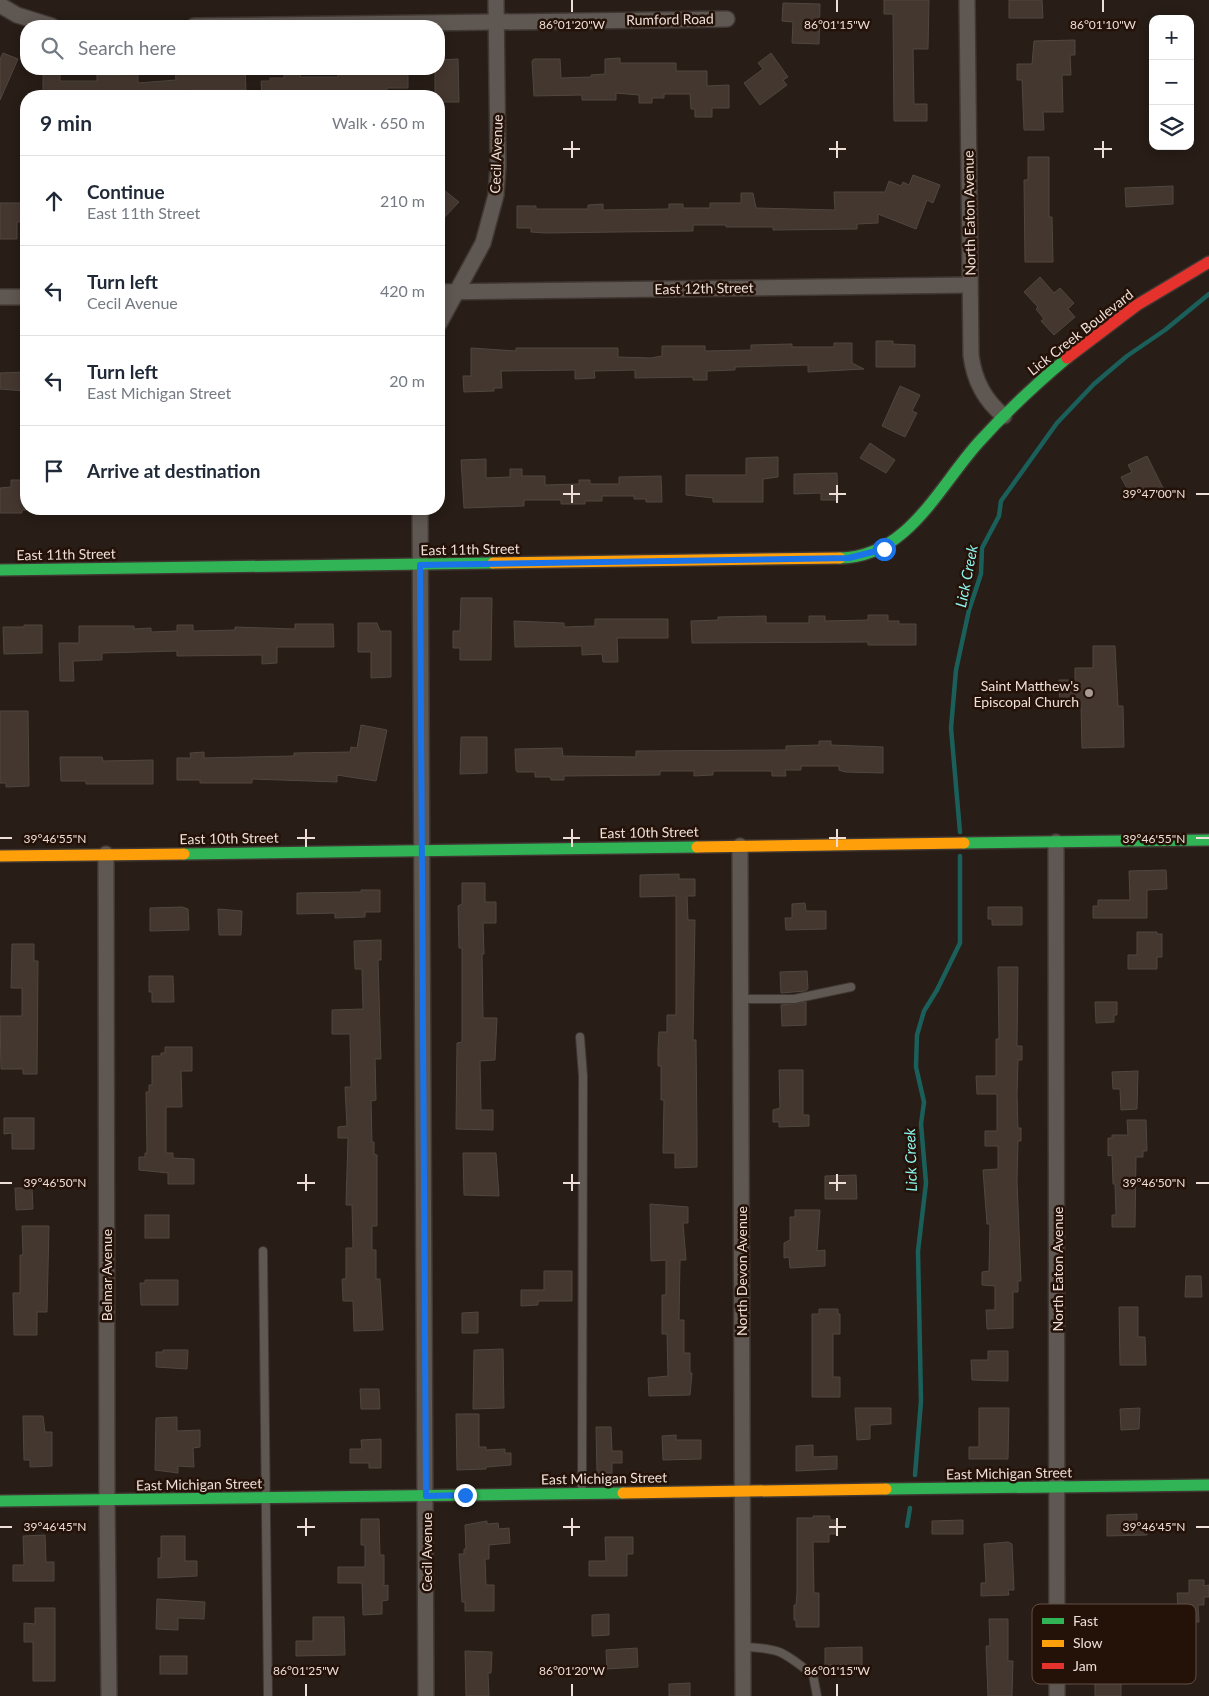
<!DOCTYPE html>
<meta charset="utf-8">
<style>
body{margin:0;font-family:Lato,sans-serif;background:#f6f6f7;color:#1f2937}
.controls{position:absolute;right:15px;top:15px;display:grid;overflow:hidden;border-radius:10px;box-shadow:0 2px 12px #0003}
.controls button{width:45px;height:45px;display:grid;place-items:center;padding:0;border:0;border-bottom:1px solid #e0e1e3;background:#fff;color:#1f2937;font:25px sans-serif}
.stop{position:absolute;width:15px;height:15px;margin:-11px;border:4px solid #1a73e8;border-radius:50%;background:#fff}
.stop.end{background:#1a73e8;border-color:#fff;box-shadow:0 1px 5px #0008}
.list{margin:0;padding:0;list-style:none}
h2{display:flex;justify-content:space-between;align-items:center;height:65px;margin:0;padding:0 20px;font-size:21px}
h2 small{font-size:16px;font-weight:400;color:#747a83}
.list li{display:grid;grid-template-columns:32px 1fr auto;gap:15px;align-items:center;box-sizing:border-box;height:90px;padding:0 20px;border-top:1px solid #e0e1e3}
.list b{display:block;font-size:19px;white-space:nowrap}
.list p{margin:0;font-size:16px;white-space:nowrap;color:#747a83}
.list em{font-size:16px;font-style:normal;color:#747a83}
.icon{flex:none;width:28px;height:28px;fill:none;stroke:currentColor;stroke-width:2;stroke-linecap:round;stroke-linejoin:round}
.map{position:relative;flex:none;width:1209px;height:1696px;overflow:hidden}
.search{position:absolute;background:#fff;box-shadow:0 2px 12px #0003;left:20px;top:20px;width:425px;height:55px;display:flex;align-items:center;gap:12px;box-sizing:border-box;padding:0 18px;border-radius:20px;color:#747a83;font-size:19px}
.panel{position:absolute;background:#fff;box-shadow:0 2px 12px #0003;left:20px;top:90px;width:425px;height:425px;border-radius:20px}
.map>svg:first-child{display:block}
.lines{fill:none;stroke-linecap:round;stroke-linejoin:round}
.stream{stroke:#1b5f5a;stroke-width:4.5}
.building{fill:#44372f;stroke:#504741}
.lane-casing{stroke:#403732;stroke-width:10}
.street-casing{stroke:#403732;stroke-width:18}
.fast-casing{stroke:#403732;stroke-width:14}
.slow-casing{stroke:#403732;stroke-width:14}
.jam-casing{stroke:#403732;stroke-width:14}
.lane{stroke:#5f5752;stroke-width:8}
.street{stroke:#5f5752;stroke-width:15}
.fast{stroke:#30b455;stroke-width:11}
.slow{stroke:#ff9f0a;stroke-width:11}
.jam{stroke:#e5322d;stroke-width:11}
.route{stroke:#1a73e8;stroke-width:6}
.ticks{fill:none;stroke:#eddfd7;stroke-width:2}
.poi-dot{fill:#a89b94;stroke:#241107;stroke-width:2}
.labels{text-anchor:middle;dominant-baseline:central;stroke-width:5;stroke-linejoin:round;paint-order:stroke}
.street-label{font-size:14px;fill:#eddfd7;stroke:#241107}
.poi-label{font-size:14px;fill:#eddfd7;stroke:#241107;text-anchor:end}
.water-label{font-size:15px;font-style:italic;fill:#8bf7f0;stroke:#241107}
.key{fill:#241107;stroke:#604f45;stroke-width:1}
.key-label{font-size:14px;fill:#eddfd7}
.ticks-label{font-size:12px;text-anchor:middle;fill:#eddfd7;stroke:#241107;stroke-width:5;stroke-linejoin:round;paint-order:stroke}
</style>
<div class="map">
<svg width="1209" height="1696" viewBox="0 0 1209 1696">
<rect width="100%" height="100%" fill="#281d17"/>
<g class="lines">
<g class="stream">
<path d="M960 832 951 728 956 670 969 610 981 574 982 548 999 516 1001 501 1057 423 1094 384 1127 356 1165 330 1209 294"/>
<path d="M915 1475 921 1401 918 1251 926 1183 921 1124 924 1102 916 1067 917 1035 924 1011 937 990 960 943V856"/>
<path d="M907 1526 910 1508"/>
</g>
</g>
<g class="building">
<path d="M884 0H929L928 49H913L914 104H927V121H894L893 14H884Z"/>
<path d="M1009 0H1042L1043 18H1009Z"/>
<path d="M783 3 820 4 819 44 792 43 793 22 782 21Z"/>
<path d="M1075 40V55H1070L1071 75H1062L1063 112H1043L1044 130H1024L1022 80H1017V64H1032L1034 41Z"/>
<path d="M3 53 18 59 0 100V59Z"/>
<path d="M771 53 788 77 783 80 787 85 760 105 744 83 763 69 758 63Z"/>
<path d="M620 58V63H676V71H707V86L729 85V108H712V117H695V109H691L690 94H664V98H652V103H639V95L616 93V100H582V95L534 96 532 61 534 59H560L561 78 591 77V75L605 74V59Z"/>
<path d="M458 59 459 102H439V96H435V69H439V60Z"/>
<path d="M43 69H60V81H97V75H121V69H138V83L176 80 175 69H245L246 90H191L188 91V96H43Z"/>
<path d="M284 69H300V77H338V69H408V88H387V96H262L261 81H270V78H284Z"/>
<path d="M1028 157H1049V217H1052L1053 262H1025L1024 180H1028Z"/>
<path d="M913 175 940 185 933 203 927 200 916 229 878 214V223L857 224V229L773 230V227H726V225H693V231L545 233 531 232V228H517V206H536V209H588V205L603 204V210L669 209V204H683V208H710V203H741V193H753L756 208 835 210 834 192H885L889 181 901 186 903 182 909 185Z"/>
<path d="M439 186 459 202 439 223Z"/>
<path d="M1173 186V204L1126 207 1125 188Z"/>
<path d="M0 203H26V222H17V239H0Z"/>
<path d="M1040 277 1054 293 1060 288 1074 303 1068 309 1075 317 1054 335 1041 321 1044 319 1036 309 1038 307 1024 292Z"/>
<path d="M876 341H893V344L915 345V367H876Z"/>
<path d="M834 343H852V363L864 369 808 372V365L735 367V370L707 371V380H693V377L635 378V370L594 371 595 378 575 379V370L501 371 502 388H494V391L464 392 463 376H471V348L516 351V348H618V357L651 358 662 356V346H705V351L751 350V345L792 344V347H834Z"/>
<path d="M26 372V391L0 389V373Z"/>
<path d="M900 386 920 395 912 411 917 413 905 437 882 426Z"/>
<path d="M870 443 895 460 886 473 860 458Z"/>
<path d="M1147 456 1163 488 1147 496 1144 489 1131 496 1121 477 1132 472 1128 465Z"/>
<path d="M778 457V477L763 479V502H713V498L686 495V475H746V458Z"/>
<path d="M486 459V478L510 477V469H522V476H545V485L579 484V480H590V484H619V477L661 476 662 502H646V499H634V496H602V501H585V504H561V500H524V506L464 508 461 460Z"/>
<path d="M837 473 838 500H821V493L794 494V474Z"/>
<path d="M11 480H25L26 510H22V513H0V488L11 487Z"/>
<path d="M461 598H492L491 660H460V648H453V631H460Z"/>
<path d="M868 615H888V621H899V624H916V645H868V642L692 643 691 621 718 620V617L766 616V623H809V616H825V621L868 620Z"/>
<path d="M595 619H668V638H617L618 662H603L602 654 582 655V646L515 647 514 621 564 623V627L595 626Z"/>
<path d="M358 623H377L380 631H391V677L371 678V652H358Z"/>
<path d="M295 624H333L334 647H277V663L262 664V655L177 656V651L102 653V660L73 661 74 681H60L59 643H79V626H134V629L151 628V632L177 631V625H193V631L235 630V627L295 629Z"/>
<path d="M24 625H42V653L4 654 3 627H24Z"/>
<path d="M1093 646H1115L1118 706H1123L1124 747 1082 748 1081 705H1060L1059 680H1075V668H1093Z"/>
<path d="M0 711H28L29 786 6 787V783H0Z"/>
<path d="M361 725 387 730 376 781 337 775V782L252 779V783H200V780H177V758H191L190 753 204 752V758L294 756V753L350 752 351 747 357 748Z"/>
<path d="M461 737H487V773L460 774Z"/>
<path d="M819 741H831V745L883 747V773L845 772 839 770V766H801V770H785L786 776H772V771H713V775L694 776V771H660V775L564 776V780H551L550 777H535V772H517L516 770 515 749 562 748 563 756 636 757V751L786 750V746L819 745Z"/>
<path d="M60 757H102L103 761 153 760V784H86V781H61Z"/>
<path d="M1166 870 1167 889 1147 890V918H1093V906H1098V900H1130L1129 871Z"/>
<path d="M679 874V879H695V896H687L688 920H695L693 1040H696L697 1134V1167L675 1168V1153H663L664 1100H661V1066H658V1049L659 1032H667V1015H676V896L640 897V875Z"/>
<path d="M462 883H485V902H496V923H483L484 954H482L483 1018H497L495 1060 480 1061 481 1110H493V1130L456 1129 457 1043 462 1042V948H459L458 906 462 904Z"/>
<path d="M361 890H380V912H365V917L335 918V913L297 914V893L361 892Z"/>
<path d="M805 903 806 911H826V929L786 930 785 918H792V904Z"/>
<path d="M182 907 188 909 189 930 150 931V908Z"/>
<path d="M988 907H1022V925H992V919H988Z"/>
<path d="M218 909 242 911 241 935H219Z"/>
<path d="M1137 932H1157V934H1162V957H1157V969H1128V955H1137Z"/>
<path d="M381 940V960H378L381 1059H375L376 1100 371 1101 372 1142H374V1154L377 1155V1226H372V1250H376V1279H380L383 1330 354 1331 353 1301H343L342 1279H346V1248H353L352 1205H346L348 1138H338V1127L347 1126 345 1087H351L350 1034H332V1010L363 1009 362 969H355L354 941Z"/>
<path d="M12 944H34V961H38L37 1074H23V1069H1L0 1016H22V988H11Z"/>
<path d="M998 967H1018L1017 1046H1022V1060H1018L1017 1094 1018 1128H1021V1141H1018L1017 1181 1021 1281H1018V1292H1013V1328L987 1329 986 1310H995V1286L982 1285V1272L989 1271 990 1224H987L983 1170 998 1169V1146H985V1131H997V1094H977L976 1076H996V1039H999Z"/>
<path d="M807 971 808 989 805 991 781 993 780 972Z"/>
<path d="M149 976H173L174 1002H152V992H149Z"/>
<path d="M806 1002V1025L782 1026 781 1005Z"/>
<path d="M1095 1002H1117V1015H1114V1022L1096 1023Z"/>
<path d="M165 1047H192V1071H181L182 1107H166V1153H173V1158L194 1159V1184H168V1173L139 1170V1157H145V1153H147L146 1092H149V1085H152V1056H161V1053H165Z"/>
<path d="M779 1070H803V1115H809V1126L779 1127V1122H773V1110L780 1108Z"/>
<path d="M1138 1071 1137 1109 1121 1110 1120 1089H1113L1112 1072Z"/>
<path d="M4 1118H34V1149H12V1133L4 1134Z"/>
<path d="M1127 1120H1146L1147 1151H1143V1157H1136L1135 1227H1112V1215H1116L1115 1184H1113L1112 1155 1108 1156V1138H1112V1135H1128Z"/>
<path d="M463 1153H496L499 1196 464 1195Z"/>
<path d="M856 1175 857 1199H825V1176Z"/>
<path d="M15 1188H32L33 1209 16 1210Z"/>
<path d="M650 1204 688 1207V1223H683L686 1260H680L679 1320H684V1353H690V1373H692L690 1395 649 1396 648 1378 668 1376 667 1334H662V1295H666V1260L651 1261Z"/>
<path d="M795 1210H820L817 1251 825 1250V1266L790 1268 789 1257 784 1258V1243L790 1240V1217H795Z"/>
<rect x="145" y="1215" width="24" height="23"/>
<path d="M22 1226H49L47 1312H37V1335H14L13 1293H20V1255H23Z"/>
<path d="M544 1271H572V1301H538V1305L521 1306V1290H544Z"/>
<path d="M1186 1276H1201L1202 1297H1185Z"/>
<path d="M145 1280H178V1305H141L140 1283H145Z"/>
<path d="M1119 1307H1138V1337H1145L1146 1365H1120Z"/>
<path d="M819 1309H838V1314H840V1334H833V1377H840V1397H812V1314H819Z"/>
<path d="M478 1312V1333H462V1313Z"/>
<path d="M503 1349 504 1408 473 1409 474 1350Z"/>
<path d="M163 1350H188L187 1369 156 1367V1352H163Z"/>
<path d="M988 1351H1008V1381L972 1380 971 1360H988Z"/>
<path d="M360 1389H379L380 1409H361Z"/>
<path d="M855 1408H891V1424L870 1425V1439L857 1440Z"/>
<path d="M979 1408H1009L1008 1459H969V1447H979Z"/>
<path d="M1140 1408 1139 1429 1121 1430 1120 1409Z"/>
<path d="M456 1414H479V1447H486V1450L505 1449V1453H511V1465L486 1467V1469L457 1470Z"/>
<path d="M23 1416H43L45 1432H52V1466L30 1467V1460H24Z"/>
<path d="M177 1417V1431L200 1430V1447L193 1448 194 1467 178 1466V1473L155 1470 156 1418Z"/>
<path d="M596 1427H611L612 1451H622V1463H612V1473H597Z"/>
<path d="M676 1435V1440H701V1459L663 1460 662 1436Z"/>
<path d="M381 1439V1468H369V1463H350V1449H362L361 1440Z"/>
<path d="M813 1445V1457L837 1456V1469L796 1471V1446Z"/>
<path d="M1137 1514V1523H1147V1535L1107 1536V1515Z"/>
<path d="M813 1516H830V1520H837V1534H829V1542H813L814 1593H819V1627H796V1620H794V1605H796L797 1593V1518H813Z"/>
<path d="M361 1519H379L380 1555H384V1586L388 1585V1600L382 1601V1614L363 1615 362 1583H338V1567H365V1545H361Z"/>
<path d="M963 1520V1534H932V1521Z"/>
<path d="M487 1521V1524L498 1523 499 1529 509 1528 510 1543 489 1545V1559H485L486 1585H494V1611H465V1602H462L459 1554H464V1549H466L465 1525Z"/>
<path d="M45 1535 46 1562H54V1581H13V1565H24L23 1536Z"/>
<path d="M161 1536H185V1561H197V1576L158 1578V1558H161Z"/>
<path d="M605 1537H633V1554H627V1576H589V1561H606Z"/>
<path d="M1008 1542 1012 1544 1014 1590H1008L1009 1595 981 1596V1583H986L984 1544Z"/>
<path d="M1189 1580H1204V1586L1209 1585V1597H1204V1605H1198L1199 1622 1179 1623 1177 1593H1189Z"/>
<path d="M157 1599 205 1602 204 1619 178 1618V1630L156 1629Z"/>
<path d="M35 1608H55V1681H33V1642H24V1623L35 1624Z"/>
<path d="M609 1614V1635L592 1636V1615Z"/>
<path d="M313 1617H344L345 1655 296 1656V1641H313Z"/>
<path d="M989 1619H1008V1661H1013L1012 1696H988L986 1646H990Z"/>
<path d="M1130 1644V1664L1121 1665V1696H1095V1647Z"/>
<path d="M862 1647V1665H825V1648Z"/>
<path d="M637 1648 638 1667 607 1669 606 1650Z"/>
<path d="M465 1651 492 1652 491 1673H488L489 1696H466Z"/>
<rect x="160" y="1656" width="27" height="18"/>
<path d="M690 1683V1696H669V1684Z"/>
</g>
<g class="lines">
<defs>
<g id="lane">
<path d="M740 999H794L851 987"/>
<path d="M580 1037 583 1076 582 1493"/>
<path d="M263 1251 268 1696"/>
<path d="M743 1647C781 1648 783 1652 813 1675L817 1696"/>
</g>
<g id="street">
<path d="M967 0 971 355C974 380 984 400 1004 416"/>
<path d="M0 5 17 15 52 26"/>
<path d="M194 26 727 19"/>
<path d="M439 292 970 285"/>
<path d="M0 297H26"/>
<path d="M439 324 483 243 496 195 498 166 496 0"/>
<path d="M420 509 426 1696"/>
<path d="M1056 842 1057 1696"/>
<path d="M740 846 743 1696"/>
<path d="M106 854 107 1500 109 1696"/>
</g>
<g id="fast">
<path d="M840 558C908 557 939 486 979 442 1006 412 1036 384 1067 358"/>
<path d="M0 570 493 563"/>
<path d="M964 843 1209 840"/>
<path d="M184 854 697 847"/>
<path d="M886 1489 1209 1485"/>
<path d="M0 1501 623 1493"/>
</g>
<g id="slow">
<path d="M493 563 840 558"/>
<path d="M697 847 964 843"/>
<path d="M0 856 184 854"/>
<path d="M623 1493 886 1489"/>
</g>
<path id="jam" d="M1067 358 1137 305 1209 262"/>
</defs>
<use href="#lane" class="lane-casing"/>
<use href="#street" class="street-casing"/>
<use href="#fast" class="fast-casing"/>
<use href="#slow" class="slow-casing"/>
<use href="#jam" class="jam-casing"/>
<use href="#lane" class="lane"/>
<use href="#street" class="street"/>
<use href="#fast" class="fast"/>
<use href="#slow" class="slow"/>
<use href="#jam" class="jam"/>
</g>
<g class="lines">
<path class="route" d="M465 1495 426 1496 420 565 849 558 884 549"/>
</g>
<path class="ticks" d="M572 0V12M837 0V12M1103 0V12M572 141V158M837 141V158M1103 141V158M563 149H580M829 149H846M1094 149H1112M572 485V503M837 485V503M563 494H580M829 494H846M1196 494H1209M306 829V847M572 829V847M837 829V847M0 838H12M297 838H315M563 838H580M829 838H846M1196 838H1209M306 1174V1191M572 1174V1191M837 1174V1191M0 1183H12M297 1183H315M563 1183H580M829 1183H846M1196 1183H1209M306 1518V1536M572 1518V1536M837 1518V1536M0 1527H12M297 1527H315M563 1527H580M829 1527H846M1196 1527H1209M306 1684V1696M572 1684V1696M837 1684V1696"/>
<circle class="poi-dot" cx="1089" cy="693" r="5"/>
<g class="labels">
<g class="street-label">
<text transform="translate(670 19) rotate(-1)">Rumford Road</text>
<text transform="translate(496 154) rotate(-88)">Cecil Avenue</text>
<text transform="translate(969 213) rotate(-91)">North Eaton Avenue</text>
<text transform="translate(704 288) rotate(-1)">East 12th Street</text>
<text transform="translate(1080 332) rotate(-38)">Lick Creek Boulevard</text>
<text transform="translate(470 549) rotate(-1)">East 11th Street</text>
<text transform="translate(66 554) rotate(-1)">East 11th Street</text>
<text transform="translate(649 832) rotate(-1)">East 10th Street</text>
<text transform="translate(229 838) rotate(-1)">East 10th Street</text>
<text transform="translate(1057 1269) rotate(-90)">North Eaton Avenue</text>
<text transform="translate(741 1271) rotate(-90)">North Devon Avenue</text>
<text transform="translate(106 1275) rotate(-90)">Belmar Avenue</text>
<text transform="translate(1009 1473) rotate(-1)">East Michigan Street</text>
<text transform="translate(604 1478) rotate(-1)">East Michigan Street</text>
<text transform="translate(199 1484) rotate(-1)">East Michigan Street</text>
<text transform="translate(426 1552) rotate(-90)">Cecil Avenue</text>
</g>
<g class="poi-label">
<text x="1079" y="685">Saint Matthew's<tspan x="1079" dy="16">Episcopal Church</tspan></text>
</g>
<g class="water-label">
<text transform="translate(966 576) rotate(-79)">Lick Creek</text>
<text transform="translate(910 1160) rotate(-92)">Lick Creek</text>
</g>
</g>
<rect x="1032" y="1604" width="164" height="80" rx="8" class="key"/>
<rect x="1042" y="1618" width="22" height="6" fill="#30b455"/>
<rect x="1042" y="1640" width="22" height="7" fill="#ff9f0a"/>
<rect x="1042" y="1663" width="22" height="6" fill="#e5322d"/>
<g class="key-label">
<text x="1073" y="1626">Fast</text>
<text x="1073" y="1648">Slow</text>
<text x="1073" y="1671">Jam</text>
</g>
<g class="ticks-label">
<text x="572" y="29">86°01'20"W</text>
<text x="837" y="29">86°01'15"W</text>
<text x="1103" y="29">86°01'10"W</text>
<text x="1154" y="498">39°47'00"N</text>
<text x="55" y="843">39°46'55"N</text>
<text x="1154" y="843">39°46'55"N</text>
<text x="55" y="1187">39°46'50"N</text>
<text x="1154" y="1187">39°46'50"N</text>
<text x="55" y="1531">39°46'45"N</text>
<text x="1154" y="1531">39°46'45"N</text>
<text x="306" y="1675">86°01'25"W</text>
<text x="572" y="1675">86°01'20"W</text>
<text x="837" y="1675">86°01'15"W</text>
</g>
</svg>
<div class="controls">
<button>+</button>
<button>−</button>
<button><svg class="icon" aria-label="layers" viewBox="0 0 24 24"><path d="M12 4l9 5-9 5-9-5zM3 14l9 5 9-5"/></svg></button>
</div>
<div class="stop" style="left:884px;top:549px"></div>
<div class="stop end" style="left:465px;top:1495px"></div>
<div class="search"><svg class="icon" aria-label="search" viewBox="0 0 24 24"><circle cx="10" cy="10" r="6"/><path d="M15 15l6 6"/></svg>Search here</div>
<section class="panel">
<h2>9 min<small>Walk · 650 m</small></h2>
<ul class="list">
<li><svg class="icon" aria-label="ahead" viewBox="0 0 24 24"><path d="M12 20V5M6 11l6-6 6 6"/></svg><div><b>Continue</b><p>East 11th Street</p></div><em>210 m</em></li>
<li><svg class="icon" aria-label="left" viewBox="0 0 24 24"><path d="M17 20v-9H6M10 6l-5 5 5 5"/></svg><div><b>Turn left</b><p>Cecil Avenue</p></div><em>420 m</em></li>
<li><svg class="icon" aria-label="left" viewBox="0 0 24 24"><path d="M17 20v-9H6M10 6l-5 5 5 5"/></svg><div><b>Turn left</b><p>East Michigan Street</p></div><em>20 m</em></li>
<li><svg class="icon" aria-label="arrive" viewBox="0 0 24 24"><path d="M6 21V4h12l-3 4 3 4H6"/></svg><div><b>Arrive at destination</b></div></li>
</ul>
</section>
</div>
